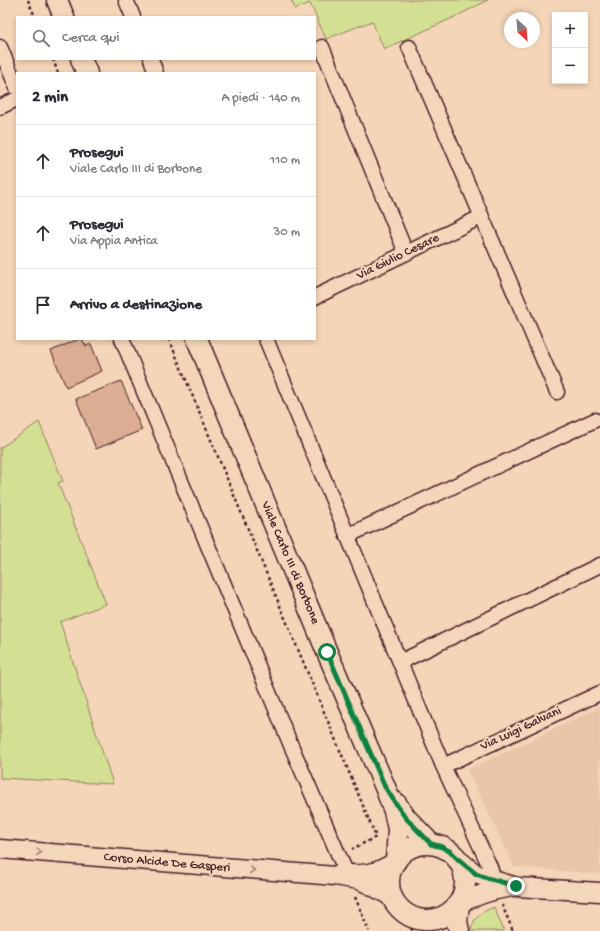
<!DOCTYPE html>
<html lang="it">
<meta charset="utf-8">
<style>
body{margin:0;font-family:"Gochi Hand",sans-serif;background:#f7f7f7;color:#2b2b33}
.controls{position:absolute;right:12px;top:12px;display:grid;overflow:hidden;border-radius:0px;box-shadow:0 2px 6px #0003}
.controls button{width:36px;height:36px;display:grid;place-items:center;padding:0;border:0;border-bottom:1px solid #e1e1e2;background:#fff;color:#2b2b33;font:20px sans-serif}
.compass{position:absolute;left:504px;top:12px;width:36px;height:36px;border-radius:50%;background:#fff;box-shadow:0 2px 6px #0003;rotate:154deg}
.stop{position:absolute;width:12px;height:12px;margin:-9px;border:3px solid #0b8043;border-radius:50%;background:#fff}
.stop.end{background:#0b8043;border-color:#fff;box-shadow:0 1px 4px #0008}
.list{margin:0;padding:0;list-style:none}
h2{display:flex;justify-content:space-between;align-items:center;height:52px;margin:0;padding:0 16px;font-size:17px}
h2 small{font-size:13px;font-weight:400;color:#7c7c81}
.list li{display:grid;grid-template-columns:26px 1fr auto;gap:12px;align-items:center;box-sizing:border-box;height:72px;padding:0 16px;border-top:1px solid #e1e1e2}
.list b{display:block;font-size:15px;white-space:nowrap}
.list p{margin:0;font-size:13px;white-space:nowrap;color:#7c7c81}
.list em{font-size:13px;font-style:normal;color:#7c7c81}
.icon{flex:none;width:22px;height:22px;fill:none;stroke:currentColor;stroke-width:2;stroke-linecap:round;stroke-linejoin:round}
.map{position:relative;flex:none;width:600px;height:931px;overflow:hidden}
.search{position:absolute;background:#fff;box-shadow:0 2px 6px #0003;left:16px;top:16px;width:300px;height:44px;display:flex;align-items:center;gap:10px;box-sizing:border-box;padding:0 14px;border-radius:0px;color:#7c7c81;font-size:15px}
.panel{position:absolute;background:#fff;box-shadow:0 2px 6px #0003;left:16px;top:72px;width:300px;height:268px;border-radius:0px}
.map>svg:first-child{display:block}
.built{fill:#eac6a9}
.green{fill:#d3e093;stroke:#8e805f}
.building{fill:#dbad92;stroke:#4a1f2b}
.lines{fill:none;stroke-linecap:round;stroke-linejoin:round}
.minor-casing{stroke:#4a1f2b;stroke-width:17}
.tertiary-casing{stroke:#4a1f2b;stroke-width:21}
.secondary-casing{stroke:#4a1f2b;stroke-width:23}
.path{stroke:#4a1f2b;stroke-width:2.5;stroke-dasharray:3 3;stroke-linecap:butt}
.minor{stroke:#f4d7bb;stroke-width:14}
.tertiary{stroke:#f4d7bb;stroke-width:18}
.secondary{stroke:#f4d7bb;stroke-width:20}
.oneway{stroke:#9f7b73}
.route{stroke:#0b8043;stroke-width:5}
.labels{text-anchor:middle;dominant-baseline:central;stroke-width:4;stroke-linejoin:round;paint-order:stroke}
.street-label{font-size:13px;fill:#4a1f2b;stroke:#f4d7bb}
</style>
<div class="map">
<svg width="600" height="931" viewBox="0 0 600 931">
<rect width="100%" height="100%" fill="#f5d5b7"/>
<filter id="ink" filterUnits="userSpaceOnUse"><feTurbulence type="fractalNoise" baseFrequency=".025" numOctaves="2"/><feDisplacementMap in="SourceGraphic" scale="8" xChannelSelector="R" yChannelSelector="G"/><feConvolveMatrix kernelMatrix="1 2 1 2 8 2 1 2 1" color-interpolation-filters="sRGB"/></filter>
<g filter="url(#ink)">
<path class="built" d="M600 707V874L514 867 491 818 467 770Z"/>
<g class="green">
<path d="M291 0H488L459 15 384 49 372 21 326 39 310 3 295 9Z"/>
<path d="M39 422 63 481 58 483 106 604 60 622 113 784 0 778V448Z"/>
<path d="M494 907 504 931H471C473 917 482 912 494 907Z"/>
</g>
<g class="building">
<path d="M79 339H82L86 346 91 344 102 371 66 387 51 351Z"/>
<path d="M121 381 142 430 96 449 76 399Z"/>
</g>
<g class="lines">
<defs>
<g id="minor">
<path d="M126 0 133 17"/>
<path d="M0 47 17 88"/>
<path d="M322 47 406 253"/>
<path d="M409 47 557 392"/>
<path d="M151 59 156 73"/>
<path d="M0 107 17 99"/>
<path d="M315 297 481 217"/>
<path d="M122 339 290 743 349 879"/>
<path d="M266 339 443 766 490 867 496 887"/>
<path d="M347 536 595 420"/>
<path d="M400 662 600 565"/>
<path d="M443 766 600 693"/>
</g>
<g id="tertiary">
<path d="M0 849 335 876 359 880 370 885 392 897"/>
<path d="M459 860 476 874 487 878 517 887 600 892"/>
<path d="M349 874C369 875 379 872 396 861"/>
<path d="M459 904C476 895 493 890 512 887"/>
</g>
<g id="secondary">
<path d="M57 0 64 17"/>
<path d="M81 59 87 73"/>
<path d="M197 339 327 652 385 787 394 811 398 829 396 861"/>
<path d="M395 802 406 818 431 844"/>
<circle cx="427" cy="882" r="38"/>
<path d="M459 931 457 922 459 904"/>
</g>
</defs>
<use href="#minor" class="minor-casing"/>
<use href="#tertiary" class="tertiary-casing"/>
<use href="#secondary" class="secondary-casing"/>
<g class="path">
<path d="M28 0 35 17"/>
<path d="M53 59 58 73"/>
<path d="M169 339 376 837 352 849"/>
<path d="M355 897 369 931"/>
<path d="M502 905 513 931"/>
<path d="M409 916 412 931"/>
</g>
<use href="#minor" class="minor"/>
<use href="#tertiary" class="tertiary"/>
<use href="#secondary" class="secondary"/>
</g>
<defs><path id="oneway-chevron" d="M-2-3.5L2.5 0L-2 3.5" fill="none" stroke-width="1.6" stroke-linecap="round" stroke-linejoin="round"/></defs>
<g class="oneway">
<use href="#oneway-chevron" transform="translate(39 852) rotate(5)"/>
<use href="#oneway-chevron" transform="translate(252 870) rotate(5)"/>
</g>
</g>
<g class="lines" filter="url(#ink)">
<path class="route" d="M327 652 385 787 396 804 406 818 431 844 442 847 451 852 459 860 476 874 487 878 516 886"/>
</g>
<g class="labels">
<g class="street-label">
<text transform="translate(398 257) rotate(-26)">Via Giulio Cesare</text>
<text transform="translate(290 563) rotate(67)">Viale Carlo III di Borbone</text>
<text transform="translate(521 729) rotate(-25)">Via Luigi Galvani</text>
<text transform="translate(167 863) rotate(5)">Corso Alcide De Gasperi</text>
</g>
</g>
</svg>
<div class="controls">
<button>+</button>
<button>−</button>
</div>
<svg class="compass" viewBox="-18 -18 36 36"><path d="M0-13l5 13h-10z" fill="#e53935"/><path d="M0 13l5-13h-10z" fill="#7c7c81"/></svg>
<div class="stop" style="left:327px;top:652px"></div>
<div class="stop end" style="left:516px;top:886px"></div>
<div class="search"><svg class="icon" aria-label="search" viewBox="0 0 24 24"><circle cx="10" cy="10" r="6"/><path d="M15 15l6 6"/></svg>Cerca qui</div>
<section class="panel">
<h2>2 min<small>A piedi · 140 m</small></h2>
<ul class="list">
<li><svg class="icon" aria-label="ahead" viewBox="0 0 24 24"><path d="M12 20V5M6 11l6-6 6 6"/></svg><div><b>Prosegui</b><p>Viale Carlo III di Borbone</p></div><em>110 m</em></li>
<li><svg class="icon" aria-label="ahead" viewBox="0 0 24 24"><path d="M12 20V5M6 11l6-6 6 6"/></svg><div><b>Prosegui</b><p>Via Appia Antica</p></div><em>30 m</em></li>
<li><svg class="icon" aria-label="arrive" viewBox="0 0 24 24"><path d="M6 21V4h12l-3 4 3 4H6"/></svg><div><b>Arrivo a destinazione</b></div></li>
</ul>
</section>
</div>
